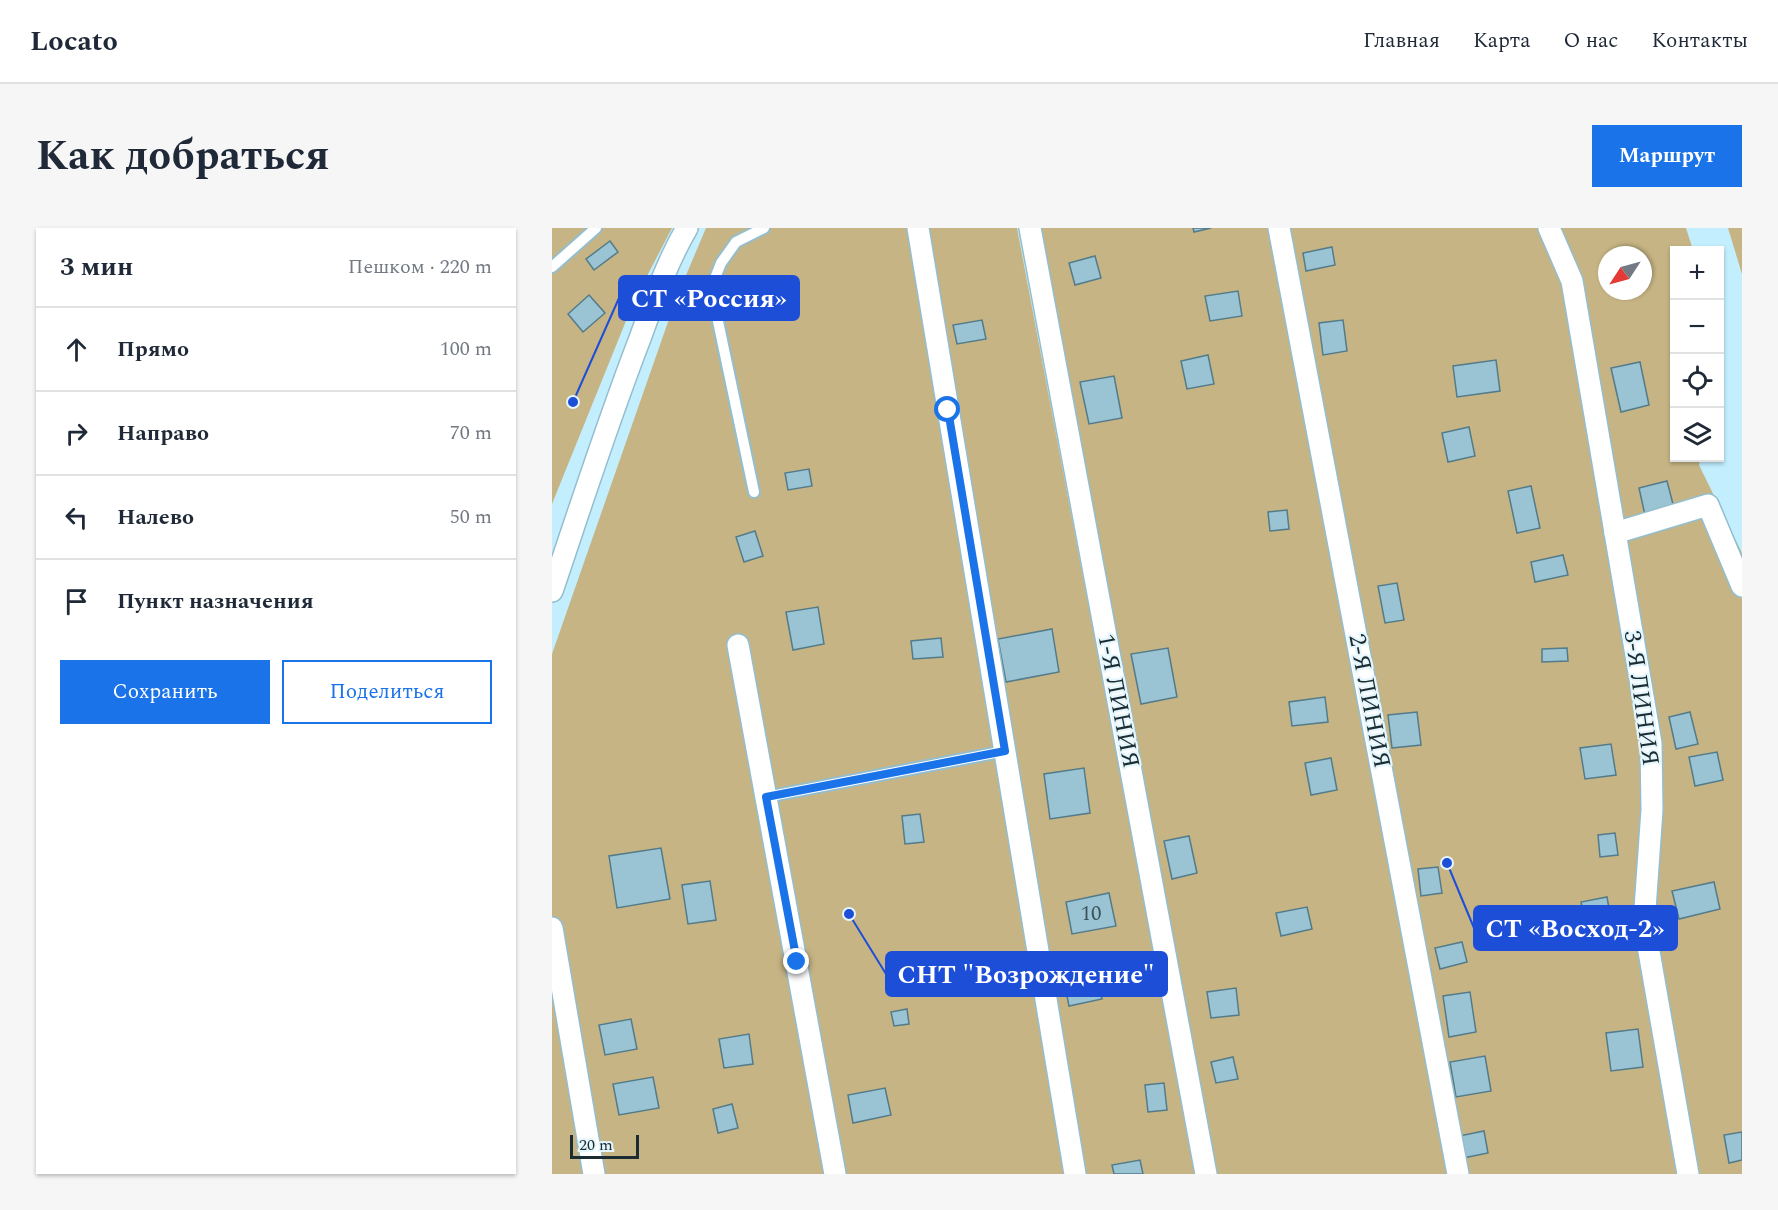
<!DOCTYPE html>
<html lang="ru">
<meta charset="utf-8">
<style>
body{margin:0;font-family:Spectral,serif;background:#f6f6f7;color:#1f2937}
.controls{position:absolute;right:18px;top:18px;display:grid;overflow:hidden;border-radius:0px;box-shadow:0 2px 4px #0004}
.controls button{width:54px;height:54px;display:grid;place-items:center;padding:0;border:0;border-bottom:2px solid #e0e1e3;background:#fff;color:#1f2937;font:30px sans-serif}
.compass{position:absolute;left:1046px;top:18px;width:54px;height:54px;border-radius:50%;background:#fff;box-shadow:0 2px 4px #0004;rotate:234deg}
.scale{position:absolute;left:18px;bottom:15px;width:69px;box-sizing:border-box;padding-left:6px;border:3px solid #1b2c32;border-top:0;font-size:16px;line-height:21px;white-space:nowrap;color:#1b2c32;-webkit-text-stroke:4px #e5f6fd;paint-order:stroke}
.stop{position:absolute;width:18px;height:18px;margin:-14px;border:4px solid #1a73e8;border-radius:50%;background:#fff}
.stop.end{background:#1a73e8;border-color:#fff;box-shadow:0 2px 6px #0008}
.list{margin:0;padding:0;list-style:none}
h2{display:flex;justify-content:space-between;align-items:center;height:78px;margin:0;padding:0 24px;font-size:26px}
h2 small{font-size:20px;font-weight:400;color:#747a83}
.list li{display:grid;grid-template-columns:39px 1fr auto;gap:18px;align-items:center;box-sizing:border-box;height:84px;padding:0 24px;border-top:2px solid #e0e1e3}
.list b{display:block;font-size:22px;white-space:nowrap}
.list em{font-size:20px;font-style:normal;color:#747a83}
.actions{display:flex;gap:12px;padding:18px 24px}
.actions a{flex:1;padding:14px 0;border:2px solid #1a73e8;border-radius:0px;text-align:center;font-size:21px;color:#1a73e8}
.actions .main{background:#1a73e8;color:#fff}
.icon{flex:none;width:33px;height:33px;fill:none;stroke:currentColor;stroke-width:2;stroke-linecap:round;stroke-linejoin:round}
.map{position:relative;flex:none;width:1190px;height:946px;overflow:hidden;border-radius:0px}
header{display:flex;align-items:center;gap:36px;box-sizing:border-box;height:84px;padding:0 30px;background:#fff;border-bottom:2px solid #e0e1e3}
header strong{font-size:28px}
nav{display:flex;gap:33px;margin-inline-start:auto;font-size:21px}
.intro{display:flex;align-items:center;justify-content:space-between;box-sizing:border-box;height:144px;padding:0 36px}
h1{margin:0;font-size:42px}
.button{padding:15px 27px;border-radius:0px;background:#1a73e8;color:#fff;font-size:21px;font-weight:700}
main{display:flex;gap:36px;padding:0 36px}
aside{flex:1;background:#fff;border-radius:0px;box-shadow:0 2px 4px #0004}
.map>svg:first-child{display:block}
.green{fill:#c6b484;fill-rule:evenodd}
.building{fill:#9ac4d4;stroke:#537b89;stroke-width:1.5}
.lines{fill:none;stroke-linecap:round;stroke-linejoin:round}
.service-casing{stroke:#94bece;stroke-width:14}
.minor-casing{stroke:#94bece;stroke-width:24}
.service{stroke:#fff;stroke-width:10}
.minor{stroke:#fff;stroke-width:21}
.route{stroke:#1a73e8;stroke-width:8}
.labels{text-anchor:middle;dominant-baseline:central;stroke-width:4.5;stroke-linejoin:round;paint-order:stroke}
.number-label{font-size:21px;fill:#3b525a}
.street-label{font-size:24px;fill:#1b2c32;stroke:#e5f6fd}
.leader{fill:none;stroke:#1d4ed8;stroke-width:2}
.callout-dot{fill:#1d4ed8;stroke:#e5f6fd;stroke-width:2}
.callout{fill:#1d4ed8;stroke:#1d4ed8;stroke-width:2}
.callout-label{font-size:26px;text-anchor:middle;font-weight:bold;fill:#fff}
</style>
<header>
<strong>Locato</strong>
<nav><a>Главная</a><a>Карта</a><a>О нас</a><a>Контакты</a></nav>
</header>
<div class="intro"><h1>Как добраться</h1><a class="button">Маршрут</a></div>
<main>
<aside>
<h2>3 мин<small>Пешком · 220 m</small></h2>
<ul class="list">
<li><svg class="icon" aria-label="ahead" viewBox="0 0 24 24"><path d="M12 20V5M6 11l6-6 6 6"/></svg><div><b>Прямо</b></div><em>100 m</em></li>
<li><svg class="icon" aria-label="right" viewBox="0 0 24 24"><path d="M7 20v-9h11M14 6l5 5-5 5"/></svg><div><b>Направо</b></div><em>70 m</em></li>
<li><svg class="icon" aria-label="left" viewBox="0 0 24 24"><path d="M17 20v-9H6M10 6l-5 5 5 5"/></svg><div><b>Налево</b></div><em>50 m</em></li>
<li><svg class="icon" aria-label="arrive" viewBox="0 0 24 24"><path d="M6 21V4h12l-3 4 3 4H6"/></svg><div><b>Пункт назначения</b></div></li>
</ul>
<div class="actions"><a class="main">Сохранить</a><a>Поделиться</a></div>
</aside>
<div class="map">
<svg width="1190" height="946" viewBox="0 0 1190 946">
<rect width="100%" height="100%" fill="#c2eefe"/>
<g class="green">
<path d="M0 0H120L82 73 0 276Z"/>
<path d="M154 0H465L644 946H0V426L124 71Z"/>
<path d="M479 0H1134L1141 22H1122V230H1148L1147 237 1190 325V946H660ZM1055 27H1091V63H1055Z"/>
<path d="M1176 0H1190V46Z"/>
</g>
<g class="building">
<path d="M641 0H659L642 4Z"/>
<path d="M58 13 66 24 42 42 34 31Z"/>
<path d="M780 19 783 37 754 43 751 25Z"/>
<path d="M543 28 549 50 523 57 517 35Z"/>
<path d="M686 63 690 88 658 93 653 68Z"/>
<path d="M37 67 53 85 31 104 16 86Z"/>
<path d="M430 92 434 111 405 116 401 97Z"/>
<path d="M791 92 795 123 771 127 767 95Z"/>
<path d="M656 127 662 156 635 161 629 133Z"/>
<path d="M944 132 948 163 905 169 901 138Z"/>
<path d="M1088 134 1097 177 1069 184 1059 140Z"/>
<path d="M562 148 570 190 537 196 528 154Z"/>
<path d="M917 199 923 228 896 234 890 205Z"/>
<path d="M257 241 260 258 236 262 233 245Z"/>
<path d="M1115 253 1122 280 1093 287 1087 260Z"/>
<path d="M979 258 988 300 965 305 956 263Z"/>
<path d="M735 282 737 301 718 303 716 284Z"/>
<path d="M203 303 211 328 192 334 184 309Z"/>
<path d="M1011 327 1016 347 983 354 979 334Z"/>
<path d="M845 355 852 392 833 395 826 358Z"/>
<path d="M266 379 272 416 241 422 234 384Z"/>
<path d="M500 401 507 444 454 454 446 411Z"/>
<path d="M389 410 391 429 361 431 359 413Z"/>
<path d="M616 420 625 469 589 476 579 426Z"/>
<path d="M1015 420 1016 433 990 434V421Z"/>
<path d="M773 469 776 494 740 498 737 474Z"/>
<path d="M865 484 869 517 840 520 836 487Z"/>
<path d="M1138 484 1146 516 1124 521 1117 489Z"/>
<path d="M1059 516 1064 547 1033 551 1028 520Z"/>
<path d="M1165 524 1171 552 1143 558 1137 529Z"/>
<path d="M779 530 785 562 759 567 753 535Z"/>
<path d="M532 540 538 585 498 591 492 546Z"/>
<path d="M368 586 372 614 353 616 350 588Z"/>
<path d="M1063 605 1066 627 1048 629 1046 607Z"/>
<path d="M637 608 645 645 620 651 612 613Z"/>
<path d="M109 620 118 671 65 680 57 628Z"/>
<path d="M886 639 890 665 869 668 866 641Z"/>
<path d="M158 653 164 692 136 696 130 657Z"/>
<path d="M1162 654 1168 681 1127 691 1120 663Z"/>
<path d="M557 665 564 698 520 706 514 674Z"/>
<path d="M1055 669 1060 697 1035 702 1029 674Z"/>
<path d="M755 679 760 701 729 708 724 685Z"/>
<path d="M910 714 915 734 888 741 883 720Z"/>
<path d="M543 741 550 771 517 778 511 748Z"/>
<path d="M684 760 687 787 659 790 655 764Z"/>
<path d="M918 764 924 804 897 809 891 768Z"/>
<path d="M355 781 357 796 342 798 339 784Z"/>
<path d="M79 791 85 821 53 827 47 797Z"/>
<path d="M1086 801 1091 839 1059 843 1054 805Z"/>
<path d="M197 806 201 836 172 840 167 811Z"/>
<path d="M933 828 939 863 904 869 898 834Z"/>
<path d="M681 829 686 851 664 855 659 834Z"/>
<path d="M101 849 107 880 67 887 61 856Z"/>
<path d="M612 855 615 882 596 884 593 857Z"/>
<path d="M333 860 339 887 301 895 296 867Z"/>
<path d="M180 876 186 900 166 905 161 881Z"/>
<path d="M932 903 936 925 911 930 907 908Z"/>
<path d="M1190 904V932L1177 935 1172 907Z"/>
<path d="M588 932 591 946H562L560 937Z"/>
</g>
<g class="lines">
<defs>
<g id="service">
<path d="M0 39 44 0"/>
<path d="M202 264 159 60 169 35 184 14 212 0"/>
<path d="M214 569 453 523"/>
</g>
<g id="minor">
<path d="M366 0 523 946"/>
<path d="M478 0 654 946"/>
<path d="M727 0 906 946"/>
<path d="M997 0 1020 53 1099 515 1100 582 1092 695 1136 946"/>
<path d="M1063 305 1156 277 1190 358"/>
<path d="M0 363C28 280 55 196 87 113 101 75 114 36 135 0"/>
<path d="M186 417 283 946"/>
<path d="M0 700 42 946"/>
</g>
</defs>
<use href="#service" class="service-casing"/>
<use href="#minor" class="minor-casing"/>
<use href="#service" class="service"/>
<use href="#minor" class="minor"/>
</g>
<g class="lines">
<path class="route" d="M245 734 214 569 453 523 396 182"/>
</g>
<g class="labels">
<g class="number-label">
<text x="539" y="686">10</text>
</g>
<g class="street-label">
<text transform="translate(1089 470) rotate(82)">3-Я ЛИНИЯ</text>
<text transform="translate(566 473) rotate(79)">1-Я ЛИНИЯ</text>
<text transform="translate(817 473) rotate(79)">2-Я ЛИНИЯ</text>
</g>
</g>
<path class="leader" d="M21 174L67 70M895 635L922 700M297 686L334 746"/>
<g class="callout-dot">
<circle cx="21" cy="174" r="6"/>
<circle cx="895" cy="635" r="6"/>
<circle cx="297" cy="686" r="6"/>
</g>
<g class="callout">
<rect x="67" y="48" width="180" height="44" rx="6"/>
<rect x="922" y="678" width="203" height="44" rx="6"/>
<rect x="334" y="724" width="281" height="44" rx="6"/>
</g>
<g class="callout-label">
<text x="157" y="79">СТ «Россия»</text>
<text x="1023" y="709">СТ «Восход-2»</text>
<text x="474" y="755">СНТ "Возрождение"</text>
</g>
</svg>
<div class="controls">
<button>+</button>
<button>−</button>
<button><svg class="icon" aria-label="locate" viewBox="0 0 24 24"><circle cx="12" cy="12" r="6"/><path d="M12 2v4M12 18v4M2 12h4M18 12h4"/></svg></button>
<button><svg class="icon" aria-label="layers" viewBox="0 0 24 24"><path d="M12 4l9 5-9 5-9-5zM3 14l9 5 9-5"/></svg></button>
</div>
<svg class="compass" viewBox="-18 -18 36 36"><path d="M0-13l5 13h-10z" fill="#e53935"/><path d="M0 13l5-13h-10z" fill="#747a83"/></svg>
<div class="scale">20 m</div>
<div class="stop" style="left:396px;top:182px"></div>
<div class="stop end" style="left:245px;top:734px"></div>
</div>
</main>
